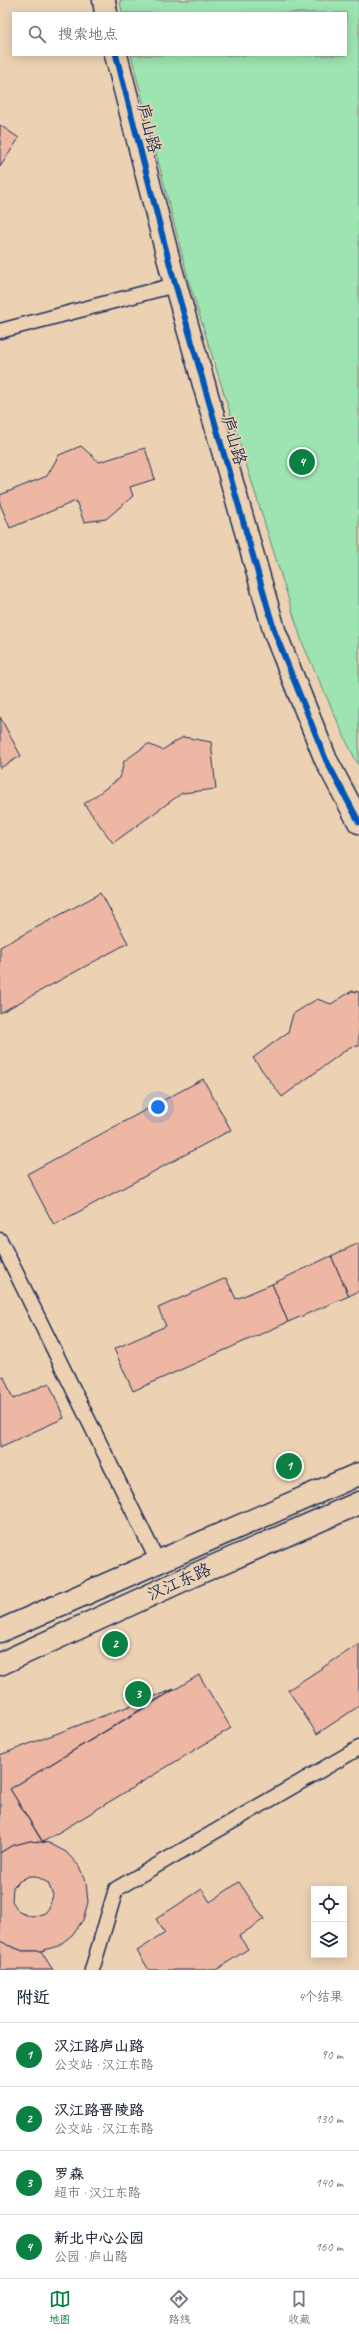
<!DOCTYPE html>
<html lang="zh">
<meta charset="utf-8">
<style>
body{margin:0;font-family:Caveat,"LXGW WenKai TC",sans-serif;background:#f6f6f7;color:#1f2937}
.controls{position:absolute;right:12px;bottom:12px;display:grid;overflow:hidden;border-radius:0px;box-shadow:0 2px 10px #0003}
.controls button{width:36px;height:36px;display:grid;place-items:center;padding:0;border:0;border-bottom:1px solid #e0e1e3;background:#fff;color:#1f2937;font:20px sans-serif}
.you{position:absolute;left:158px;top:1107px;width:14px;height:14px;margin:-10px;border:3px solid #fff;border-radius:50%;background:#1a73e8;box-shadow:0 0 0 6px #1a73e833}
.badge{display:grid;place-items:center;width:26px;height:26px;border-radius:50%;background:#0b8043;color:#fff;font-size:13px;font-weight:700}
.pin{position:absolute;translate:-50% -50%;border:2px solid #fff;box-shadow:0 1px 4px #0006}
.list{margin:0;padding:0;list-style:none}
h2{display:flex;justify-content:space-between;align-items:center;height:52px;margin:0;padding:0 16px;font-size:17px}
h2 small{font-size:13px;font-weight:400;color:#747a83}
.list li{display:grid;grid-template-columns:26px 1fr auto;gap:12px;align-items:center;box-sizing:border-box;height:64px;padding:0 16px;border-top:1px solid #e0e1e3}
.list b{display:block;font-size:15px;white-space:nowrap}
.list p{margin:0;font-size:13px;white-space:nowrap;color:#747a83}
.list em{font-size:13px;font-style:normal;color:#747a83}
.icon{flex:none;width:22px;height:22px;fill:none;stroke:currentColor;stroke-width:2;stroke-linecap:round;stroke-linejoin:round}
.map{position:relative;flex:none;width:359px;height:1970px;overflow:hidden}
.search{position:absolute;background:#fff;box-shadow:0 2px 10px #0003;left:12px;right:12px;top:12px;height:44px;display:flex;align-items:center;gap:10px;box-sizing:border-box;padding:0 14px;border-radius:0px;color:#747a83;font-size:15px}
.sheet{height:308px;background:#fff}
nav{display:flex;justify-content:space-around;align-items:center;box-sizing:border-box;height:56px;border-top:1px solid #e0e1e3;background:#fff;font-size:11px;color:#747a83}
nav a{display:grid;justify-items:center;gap:2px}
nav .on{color:#0b8043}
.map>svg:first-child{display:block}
.green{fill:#9ee4b0;stroke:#5c8a87}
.building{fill:#eeb7a3;stroke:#1b2f5e;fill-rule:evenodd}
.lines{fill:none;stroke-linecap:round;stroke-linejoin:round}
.service-casing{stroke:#1b2f5e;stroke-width:17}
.tertiary-casing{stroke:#1b2f5e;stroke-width:25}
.secondary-casing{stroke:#1b2f5e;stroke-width:25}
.service{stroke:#ecd2b3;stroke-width:14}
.tertiary{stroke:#ecd2b3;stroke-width:22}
.secondary{stroke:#ecd2b3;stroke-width:22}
.cycleway-casing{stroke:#ecd2b3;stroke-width:8}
.cycleway{stroke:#0057b8;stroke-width:6}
.labels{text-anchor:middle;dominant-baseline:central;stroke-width:3.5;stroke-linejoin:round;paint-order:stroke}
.street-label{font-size:17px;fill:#1b2f5e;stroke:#ecd2b3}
</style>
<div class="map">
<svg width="359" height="1970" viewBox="0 0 359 1970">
<rect width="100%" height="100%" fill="#ecd2b3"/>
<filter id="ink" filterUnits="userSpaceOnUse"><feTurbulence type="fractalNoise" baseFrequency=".025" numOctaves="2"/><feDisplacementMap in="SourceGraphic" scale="8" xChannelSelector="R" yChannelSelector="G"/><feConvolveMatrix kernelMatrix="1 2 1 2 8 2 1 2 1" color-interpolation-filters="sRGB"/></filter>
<g filter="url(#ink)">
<path class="green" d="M120 0H359V766L349 747 302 642 189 282 131 55H346V13H122Z"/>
<g class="building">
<path d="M0 125 19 138 0 167Z"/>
<path d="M81 446 99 462 145 448 155 479 130 487 133 496 106 519 84 522 76 501 10 528 0 504V495L47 476 59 455Z"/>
<path d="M0 717 21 756 0 768Z"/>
<path d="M183 737 211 742 216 789 182 793 113 843 84 804 120 778 124 761 148 744 162 750Z"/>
<path d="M101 893 128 943 0 1013V947Z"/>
<path d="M352 991 359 992V1046L350 1047 282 1097 253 1058 288 1032 293 1014 317 999 331 1004Z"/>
<path d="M203 1079 231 1130 54 1225 27 1174Z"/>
<path d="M359 1243V1291L349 1296 331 1256Z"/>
<path d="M331 1256 349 1296 288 1322 272 1284Z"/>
<path d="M226 1278 236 1299 272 1284 288 1322 133 1391 114 1349 166 1326 158 1308Z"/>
<path d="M4 1377 13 1399 49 1383 64 1418 0 1447V1379Z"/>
<path d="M359 1644V1706L317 1734 288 1690Z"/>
<path d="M199 1675 231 1728 43 1842 10 1789Z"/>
<path d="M174 1689 10 1789 43 1843 30 1841 11 1846 0 1853V1755Z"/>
<path d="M30 1841 49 1843 66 1852 79 1866 86 1883 88 1902 83 1920 72 1935 58 1946 41 1951H23L7 1945 0 1940V1853L11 1846ZM29 1876H36L48 1883 53 1895 49 1908 45 1913 32 1917 19 1912 12 1901 13 1887 18 1882Z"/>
<path d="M239 1882 264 1919 239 1936 248 1949 216 1970H149L137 1951 165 1933 156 1919 202 1889 210 1902Z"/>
<path d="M0 1940 7 1945 23 1951H41L53 1970H0Z"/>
</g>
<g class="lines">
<defs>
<g id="service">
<path d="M0 331 175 285"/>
<path d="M0 1240 158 1562"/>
<path d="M92 1970 116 1889 359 1748"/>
</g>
<g id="tertiary">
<path d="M104 0 106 13"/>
<path d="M116 55 171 269 275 633 326 760 359 822"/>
</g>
<g id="secondary">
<path d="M0 1631 359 1474"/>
<path d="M0 1664 194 1575 359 1503"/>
</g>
</defs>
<use href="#service" class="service-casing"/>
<use href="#tertiary" class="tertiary-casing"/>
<use href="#secondary" class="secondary-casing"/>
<use href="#service" class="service"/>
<use href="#tertiary" class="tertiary"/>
<use href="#secondary" class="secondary"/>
<defs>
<path id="cycleway" d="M116 55 171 269 275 633 326 760 359 822"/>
</defs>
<use href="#cycleway" class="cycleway-casing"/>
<use href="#cycleway" class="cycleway"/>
</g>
</g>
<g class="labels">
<g class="street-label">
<text transform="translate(149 128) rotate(76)">庐山路</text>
<text transform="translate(234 440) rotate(74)">庐山路</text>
<text transform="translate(179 1582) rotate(-24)">汉江东路</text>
</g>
</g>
</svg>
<div class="controls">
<button><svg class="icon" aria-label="locate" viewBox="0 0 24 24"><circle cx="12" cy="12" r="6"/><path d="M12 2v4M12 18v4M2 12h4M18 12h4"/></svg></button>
<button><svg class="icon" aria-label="layers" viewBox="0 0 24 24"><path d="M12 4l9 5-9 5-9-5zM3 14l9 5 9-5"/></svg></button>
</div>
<div class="you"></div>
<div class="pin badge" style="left:289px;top:1466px">1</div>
<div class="pin badge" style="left:115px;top:1644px">2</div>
<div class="pin badge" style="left:138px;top:1694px">3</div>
<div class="pin badge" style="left:302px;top:462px">4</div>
<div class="search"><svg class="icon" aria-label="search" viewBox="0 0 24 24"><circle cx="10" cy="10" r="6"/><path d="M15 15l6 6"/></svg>搜索地点</div>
</div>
<section class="sheet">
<h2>附近<small>4个结果</small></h2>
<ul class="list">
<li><span class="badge">1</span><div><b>汉江路庐山路</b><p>公交站 · 汉江东路</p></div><em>90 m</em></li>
<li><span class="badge">2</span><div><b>汉江路晋陵路</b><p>公交站 · 汉江东路</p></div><em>130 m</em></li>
<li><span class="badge">3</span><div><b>罗森</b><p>超市 · 汉江东路</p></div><em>140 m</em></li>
<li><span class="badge">4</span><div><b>新北中心公园</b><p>公园 · 庐山路</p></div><em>160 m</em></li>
</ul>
</section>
<nav>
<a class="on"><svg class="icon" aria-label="map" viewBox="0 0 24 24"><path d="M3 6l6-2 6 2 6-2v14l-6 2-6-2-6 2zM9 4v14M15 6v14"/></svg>地图</a>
<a><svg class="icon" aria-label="directions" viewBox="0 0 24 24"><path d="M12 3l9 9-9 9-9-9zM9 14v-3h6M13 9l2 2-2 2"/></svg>路线</a>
<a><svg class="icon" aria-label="saved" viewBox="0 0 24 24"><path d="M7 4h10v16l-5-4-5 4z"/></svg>收藏</a>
</nav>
